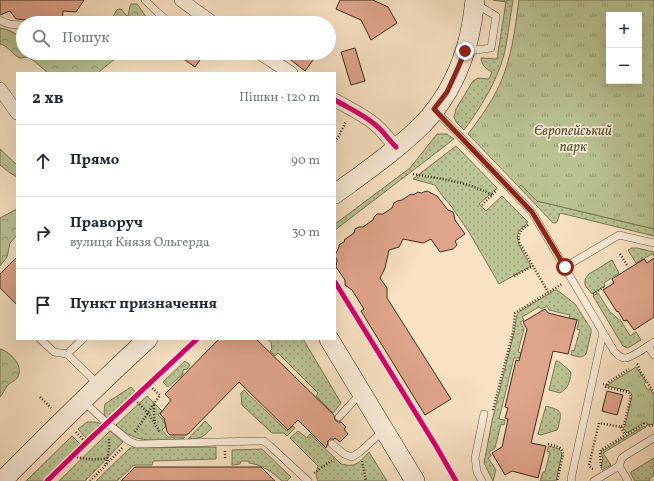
<!DOCTYPE html>
<html lang="uk">
<meta charset="utf-8">
<style>
body{margin:0;font-family:Vollkorn,serif;background:#f6f6f7;color:#1f2937}
.controls{position:absolute;right:12px;top:12px;display:grid;overflow:hidden;border-radius:0px;box-shadow:0 4px 16px #0002}
.controls button{width:36px;height:36px;display:grid;place-items:center;padding:0;border:0;border-bottom:1px solid #e0e1e3;background:#fff;color:#1f2937;font:20px sans-serif}
.stop{position:absolute;width:12px;height:12px;margin:-9px;border:3px solid #8f2418;border-radius:50%;background:#fff}
.stop.end{background:#8f2418;border-color:#fff;box-shadow:0 1px 4px #0008}
.list{margin:0;padding:0;list-style:none}
h2{display:flex;justify-content:space-between;align-items:center;height:52px;margin:0;padding:0 16px;font-size:17px}
h2 small{font-size:13px;font-weight:400;color:#747a83}
.list li{display:grid;grid-template-columns:26px 1fr auto;gap:12px;align-items:center;box-sizing:border-box;height:72px;padding:0 16px;border-top:1px solid #e0e1e3}
.list b{display:block;font-size:15px;white-space:nowrap}
.list p{margin:0;font-size:13px;white-space:nowrap;color:#747a83}
.list em{font-size:13px;font-style:normal;color:#747a83}
.icon{flex:none;width:22px;height:22px;fill:none;stroke:currentColor;stroke-width:2;stroke-linecap:round;stroke-linejoin:round}
.map{position:relative;flex:none;width:654px;height:481px;overflow:hidden}
.search{position:absolute;background:#fff;box-shadow:0 4px 16px #0002;left:16px;top:16px;width:320px;height:44px;display:flex;align-items:center;gap:10px;box-sizing:border-box;padding:0 14px;border-radius:22px;color:#747a83;font-size:15px}
.panel{position:absolute;background:#fff;box-shadow:0 4px 16px #0002;left:16px;top:72px;width:320px;height:268px;border-radius:0px}
.map>svg:first-child{display:block}
.grass{fill:url(#grass-dots);stroke:#7c7856}
.forest{fill:url(#forest-crowns);stroke:#7c7856}
.park{fill:url(#park-tufts);stroke:#7c7856;fill-rule:evenodd}
.building{fill:#dfa58c;stroke:#3d2d17}
.lines{fill:none;stroke-linecap:round;stroke-linejoin:round}
.service-casing{stroke:#6c5a42;stroke-width:8}
.minor-casing{stroke:#6c5a42;stroke-width:14}
.secondary-casing{stroke:#3d2d17;stroke-width:20}
.path{stroke:#3d2d17;stroke-width:2.5;stroke-dasharray:1 2;stroke-linecap:butt}
.service{stroke:#faecd8;stroke-width:7}
.minor{stroke:#faecd8;stroke-width:13}
.secondary{stroke:#faecd8;stroke-width:19}
.cycleway-casing{stroke:#faecd8;stroke-width:8}
.cycleway{stroke:#d6006c;stroke-width:5}
.route{stroke:#8f2418;stroke-width:5}
.labels{text-anchor:middle;dominant-baseline:central;stroke-width:3.5;stroke-linejoin:round;paint-order:stroke}
.park-label{font-size:14px;font-style:italic;fill:#5c5336;stroke:#faecd8}
</style>
<div class="map">
<svg width="654" height="481" viewBox="0 0 654 481">
<defs>
<pattern id="grass-dots" width="8" height="8" patternUnits="userSpaceOnUse"><rect width="8" height="8" fill="#bac495"/><path d="M2 2h.1M6 6h.1" fill="none" stroke="#98a079" stroke-width="1.8" stroke-linecap="round"/></pattern>
<pattern id="forest-crowns" width="20" height="18" patternUnits="userSpaceOnUse"><rect width="20" height="18" fill="#bac495"/><path d="M2 6a3 3 0 1 1 6 0M12 15a3 3 0 1 1 6 0" fill="none" stroke="#98a079"/></pattern>
<pattern id="park-tufts" width="24" height="20" patternUnits="userSpaceOnUse"><rect width="24" height="20" fill="#bac495"/><path d="M3 7l-1-3M5 7V3M7 7l1-3M15 17l-1-3M17 17v-4M19 17l1-3" fill="none" stroke="#98a079"/></pattern>
</defs>
<rect width="100%" height="100%" fill="#f8e2c3"/>
<filter id="stains"><feTurbulence type="fractalNoise" baseFrequency=".005" numOctaves="4"/><feColorMatrix values="0 0 0 0 .2 0 0 0 0 .09 0 0 0 0 .02 0 0 0 .5 -.17"/></filter>
<radialGradient id="worn" r=".72"><stop offset=".6" stop-color="#630" stop-opacity="0"/><stop offset="1" stop-color="#630" stop-opacity=".3"/></radialGradient>
<g class="grass">
<path d="M493 0H513C510 18 508 37 504 55 496 83 481 107 464 130L456 122 454 117 456 109 473 81 478 78 489 79 492 72C486 69 482 66 481 58L497 59 506 2Z"/>
<path d="M437 134H447L454 139 335 230V224L410 168Z"/>
<path d="M456 146 497 188 479 204 486 211 502 196 528 222C526 226 521 227 519 231 513 240 526 257 531 266L499 284 469 232 451 206 441 194 435 185 413 179Z"/>
<path d="M521 185 537 201 654 229V236L560 213 557 222 555 223H553L519 187Z"/>
<path d="M632 248H637L654 252V256L652 254 636 263 628 250Z"/>
<path d="M612 260 619 273 604 283 605 286 592 294 585 285V279L589 274Z"/>
<path d="M555 290H557L575 304 591 329V333L586 354C582 359 576 356 571 355L572 350 574 351 580 330 577 329 579 320 569 318 570 315 549 310 547 306 541 309 539 307 522 317 524 320 520 322 524 329 518 352 521 353 520 358H514L499 419 505 420 504 425 501 424 495 448 489 452 491 456 488 458 496 470 493 481 484 463 492 421 515 329 516 319 517 315 519 312Z"/>
<path d="M598 293 610 312 621 321 630 336 636 332 641 340 628 348 623 346 593 296Z"/>
<path d="M267 339H303L341 403 333 413 316 396 318 393 278 353 275 356 270 351 272 349 271 342Z"/>
<path d="M185 361 190 365 187 369 183 370V374L168 387 163 382Z"/>
<path d="M556 361H558L569 370 571 373C570 382 568 388 560 393L549 390Z"/>
<path d="M131 387 136 393 108 419C103 415 104 410 105 404Z"/>
<path d="M244 390 287 431 293 426 295 428 287 436 284 433H272L242 405 241 393Z"/>
<path d="M147 396 162 411 158 415 163 419V422L167 425 162 430 168 437H185L183 439C168 439 145 443 132 436 126 434 121 429 116 425Z"/>
<path d="M546 406C563 411 562 411 558 428L557 430 541 435 538 434Z"/>
<path d="M205 421 212 428C203 437 201 439 188 439Z"/>
<path d="M87 422H95L102 424 87 439 78 429 82 426Z"/>
<path d="M644 426 646 427 603 453 611 465 602 470 601 467 603 459 601 452Z"/>
<path d="M110 431 123 442 85 481H59Z"/>
<path d="M298 431 307 438 310 434 341 464C356 468 360 462 369 452L387 481H318C315 476 316 471 318 466L290 438Z"/>
<path d="M72 436 81 445 45 481H26Z"/>
<path d="M549 446 559 449 562 453 556 481H540L543 472H545L550 452 547 451Z"/>
<path d="M216 447V459L153 461 152 465H134L117 481H96L130 448Z"/>
<path d="M262 449 291 477 287 481H282C272 472 263 465 249 463V461H241L240 464 232 465V450Z"/>
<path d="M654 458V466L652 467 654 470V475L649 479 650 481H635L631 474V472Z"/>
</g>
<g class="forest">
<path d="M131 4H137C144 12 144 18 155 23H110L116 11 118 9H121L127 16H128L130 6Z"/>
<path d="M0 28C5 29 10 30 14 33 18 35 20 38 23 40V53H50L53 55 59 53H125C115 58 107 65 98 73H48L33 60 27 57C26 57 22 58 20 58 13 56 9 46 0 44Z"/>
<path d="M0 149 17 165V177L10 173 0 165Z"/>
<path d="M17 209V235L10 243 7 257 0 266V218Z"/>
<path d="M0 349C11 352 25 367 17 378 15 382 9 382 7 386 4 390 3 394 0 397Z"/>
</g>
<g class="park">
<path d="M519 0H654V229L537 201 521 185 519 187 468 134C485 112 501 89 508 61 514 41 516 20 519 0ZM609 15H639V81H609Z"/>
<path d="M636 367 646 382 644 384 648 390 650 389 654 396V424L648 425 647 423H643L627 433 623 428 625 426 632 396 631 393 629 391 608 386 609 384Z"/>
</g>
<g class="building">
<path d="M0 0H84L76 12 63 11 62 23 16 19 10 11 0 15Z"/>
<path d="M340 0H373L388 7 397 23 371 40 361 20 336 9Z"/>
<path d="M355 48 365 81 351 85 341 52Z"/>
<path d="M175 53H205L195 67Z"/>
<path d="M282 53H303L313 60 305 71Z"/>
<path d="M427 191 437 196 448 210 453 212 454 215 455 220 465 234 455 241 457 245 453 249 440 252 431 239 423 243 403 239 399 247 389 250 385 268 380 278 387 288V298L451 399 425 415 361 311 364 309 352 290 345 285V280L336 267 337 260 335 256 336 253 339 247V245L345 241 344 240 354 233 355 229 359 227H363L373 220 374 217 377 214H383L392 208 394 203 397 201 402 200 411 194 413 195 418 192 421 193Z"/>
<path d="M17 257V305L0 288V274Z"/>
<path d="M654 258V317L634 330 627 320 624 321 618 311 617 312 603 290 614 283 612 279 644 259 647 263Z"/>
<path d="M545 309 548 313 577 320 568 354 553 351 531 443 546 446 538 478 512 471 505 475 492 453 502 447 508 419 505 418 508 408 505 407 516 360 519 361 527 329 523 322Z"/>
<path d="M219 339H256L334 415 335 420 338 422H341L346 427 344 429 348 434 340 442 335 438 334 439H330L328 441 327 446 326 448 298 420 288 430 239 382 187 435H170L167 432 164 418 160 414 171 400 165 394Z"/>
<path d="M607 391 623 395 617 415 602 411Z"/>
<path d="M135 467H261L275 481H121Z"/>
</g>
<g class="lines">
<defs>
<g id="service">
<path d="M145 0 156 11 170 23"/>
<path d="M0 20C6 25 15 25 23 25"/>
<path d="M75 23 77 22"/>
<path d="M468 51 491 48 496 16 476 4"/>
<path d="M436 111 532 212 614 351C617 354 620 358 625 358 631 358 648 346 654 342"/>
<path d="M565 267 619 235 654 243"/>
<path d="M40 339 54 352 67 354"/>
<path d="M83 339 67 354 99 385"/>
<path d="M648 346 654 355"/>
<path d="M83 401 107 423 129 441 136 444H142L260 441H264L269 445 308 481"/>
<path d="M339 417 361 393"/>
<path d="M332 444 344 454 352 457 361 451 384 430"/>
<path d="M482 481 477 472 475 458 484 414"/>
<path d="M572 481 571 479 603 333"/>
<path d="M594 481 619 466"/>
<path d="M628 481 619 466 622 458 626 455 654 438"/>
</g>
<g id="minor">
<path d="M181 0 213 23"/>
<path d="M260 53 291 73"/>
<path d="M0 89 17 113"/>
<path d="M335 100C350 109 367 116 379 128 385 134 390 141 396 147"/>
</g>
<g id="secondary">
<path d="M335 194C365 172 397 150 423 124 442 104 457 77 465 51 471 34 473 17 475 0"/>
<path d="M329 339 415 481"/>
<path d="M2 481C50 433 98 384 148 339"/>
</g>
</defs>
<use href="#service" class="service-casing"/>
<use href="#minor" class="minor-casing"/>
<use href="#secondary" class="secondary-casing"/>
<g class="path">
<path d="M335 142 339 136 346 121"/>
<path d="M413 174C441 179 466 181 492 195"/>
<path d="M482 205 497 190"/>
<path d="M528 225C521 230 518 232 519 242L548 292"/>
<path d="M620 254 627 265"/>
<path d="M514 276 533 266"/>
<path d="M593 294 604 287"/>
<path d="M637 364 638 365 639 369 654 393"/>
<path d="M607 385 609 382 629 369"/>
<path d="M40 397 51 408"/>
<path d="M135 400C146 410 154 420 160 433"/>
<path d="M154 405V414L155 422"/>
<path d="M493 410 513 332 515 313 562 284"/>
<path d="M621 427 625 435"/>
<path d="M76 432 88 445"/>
<path d="M135 432 160 395 150 386"/>
<path d="M548 444C555 446 563 446 563 455L557 481"/>
<path d="M225 451V460"/>
<path d="M77 457C88 460 97 460 108 458"/>
<path d="M362 461 366 481"/>
<path d="M106 464 109 450V439"/>
<path d="M601 466 600 453 601 450 644 424 648 426 654 425"/>
<path d="M593 469 591 468 589 465 599 423 621 427 624 425 631 396 628 392 606 387 607 385 603 384"/>
<path d="M314 473 334 459"/>
<path d="M90 481 122 448"/>
</g>
<use href="#service" class="service"/>
<use href="#minor" class="minor"/>
<use href="#secondary" class="secondary"/>
<defs>
<g id="cycleway">
<path d="M335 100C350 109 367 116 379 128 385 134 390 141 396 147"/>
<path d="M335 282 436 446 456 481"/>
<path d="M47 481 90 439 197 339"/>
</g>
</defs>
<use href="#cycleway" class="cycleway-casing"/>
<use href="#cycleway" class="cycleway"/>
</g>
<g class="lines">
<path class="route" d="M465 51 458 68 447 92 434 109 532 212 565 267"/>
</g>
<g class="labels">
<g class="park-label">
<text x="573" y="131">Європейський<tspan x="573" dy="16">парк</tspan></text>
</g>
</g>
<rect width="100%" height="100%" filter="url(#stains)"/>
<rect width="100%" height="100%" fill="url(#worn)"/>
</svg>
<div class="controls">
<button>+</button>
<button>−</button>
</div>
<div class="stop" style="left:565px;top:267px"></div>
<div class="stop end" style="left:465px;top:51px"></div>
<div class="search"><svg class="icon" aria-label="search" viewBox="0 0 24 24"><circle cx="10" cy="10" r="6"/><path d="M15 15l6 6"/></svg>Пошук</div>
<section class="panel">
<h2>2 хв<small>Пішки · 120 m</small></h2>
<ul class="list">
<li><svg class="icon" aria-label="ahead" viewBox="0 0 24 24"><path d="M12 20V5M6 11l6-6 6 6"/></svg><div><b>Прямо</b></div><em>90 m</em></li>
<li><svg class="icon" aria-label="right" viewBox="0 0 24 24"><path d="M7 20v-9h11M14 6l5 5-5 5"/></svg><div><b>Праворуч</b><p>вулиця Князя Ольгерда</p></div><em>30 m</em></li>
<li><svg class="icon" aria-label="arrive" viewBox="0 0 24 24"><path d="M6 21V4h12l-3 4 3 4H6"/></svg><div><b>Пункт призначення</b></div></li>
</ul>
</section>
</div>
